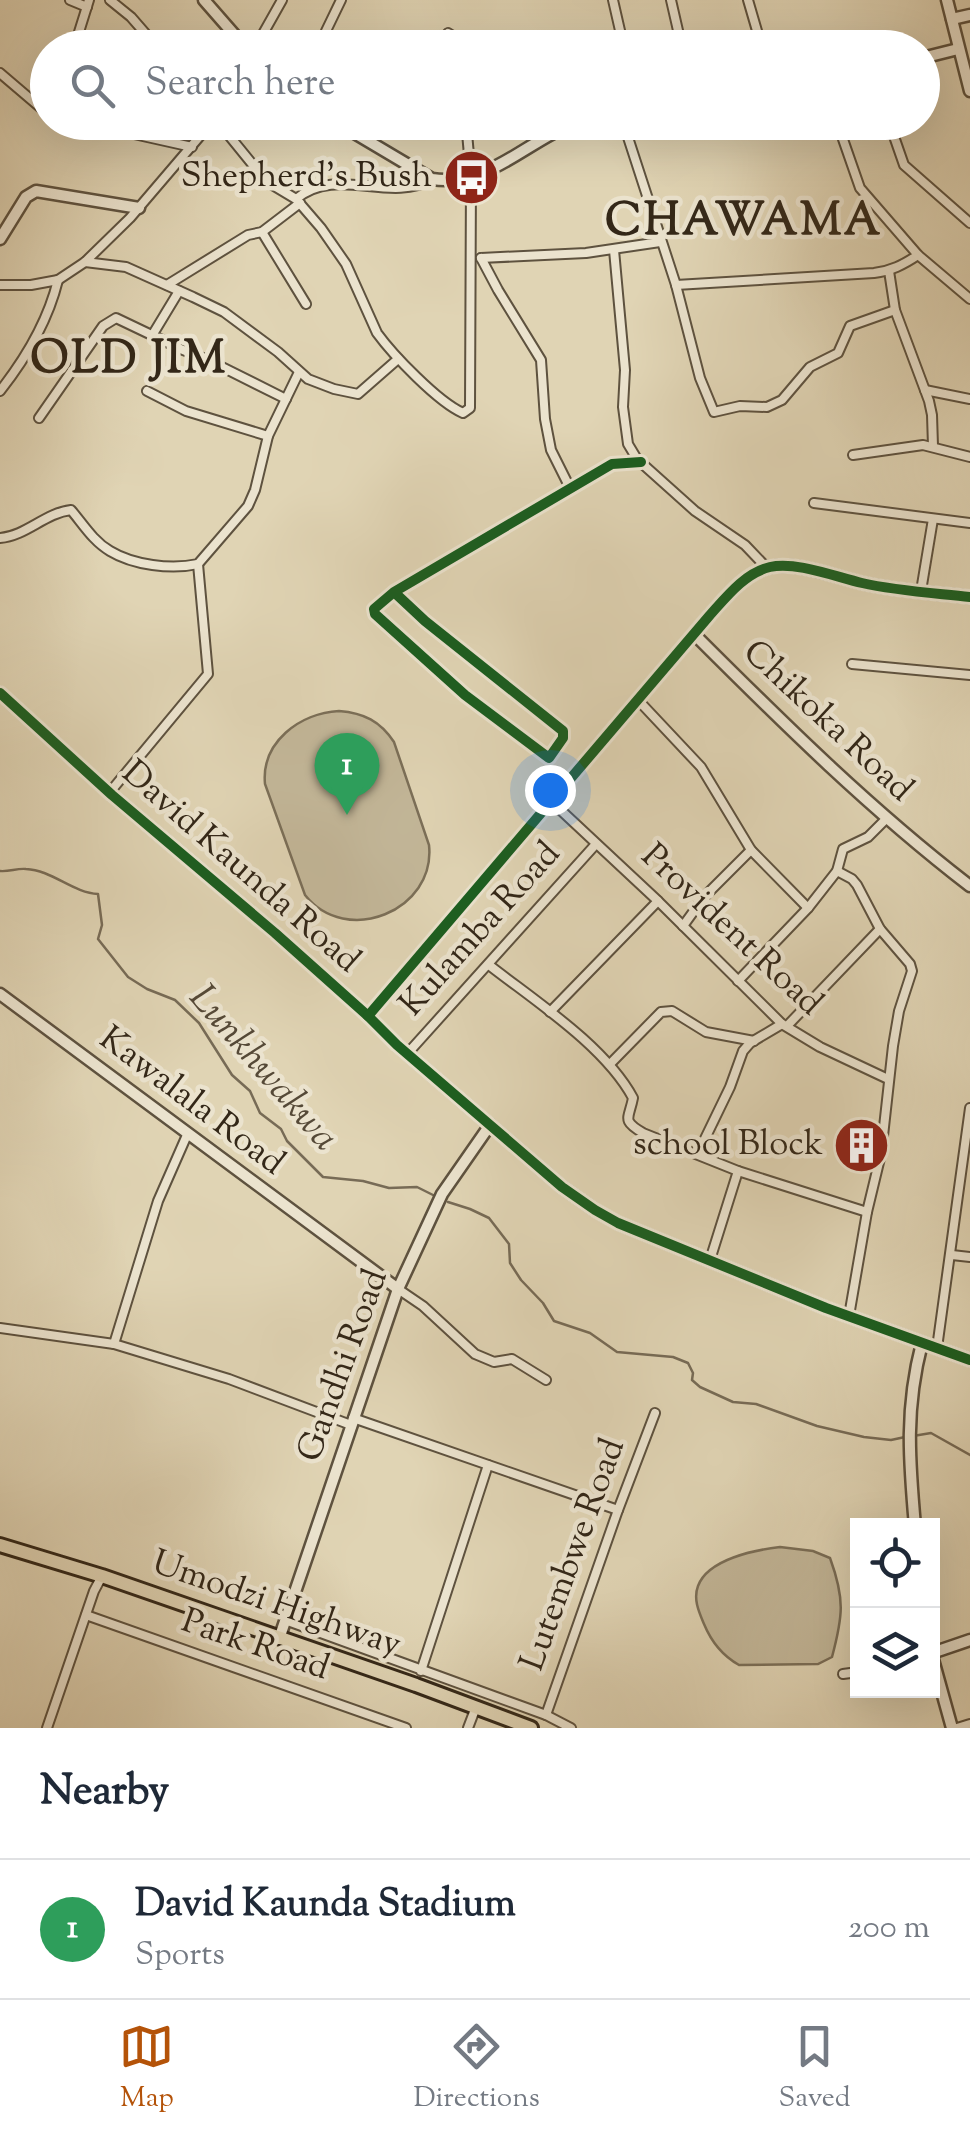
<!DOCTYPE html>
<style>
body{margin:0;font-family:"Sorts Mill Goudy",serif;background:#f6f6f7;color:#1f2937}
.controls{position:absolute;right:30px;bottom:30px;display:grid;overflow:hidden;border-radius:0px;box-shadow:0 10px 40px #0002}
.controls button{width:90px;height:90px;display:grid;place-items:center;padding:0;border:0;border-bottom:2px solid #e0e1e3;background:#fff;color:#1f2937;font:50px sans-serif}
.you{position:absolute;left:550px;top:790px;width:35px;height:35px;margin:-25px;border:8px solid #fff;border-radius:50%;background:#1a73e8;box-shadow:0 0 0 15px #1a73e833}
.badge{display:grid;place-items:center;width:65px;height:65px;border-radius:50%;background:#b45309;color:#fff;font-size:32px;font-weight:700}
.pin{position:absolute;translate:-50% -82px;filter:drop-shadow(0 2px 5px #0008)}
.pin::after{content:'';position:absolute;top:52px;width:35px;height:30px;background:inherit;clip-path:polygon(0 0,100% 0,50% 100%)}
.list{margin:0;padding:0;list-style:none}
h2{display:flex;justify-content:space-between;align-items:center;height:130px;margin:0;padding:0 40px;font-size:42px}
h2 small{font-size:32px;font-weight:400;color:#747a83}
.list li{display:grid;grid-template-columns:65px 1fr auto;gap:30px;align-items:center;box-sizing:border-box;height:140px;padding:0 40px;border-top:2px solid #e0e1e3}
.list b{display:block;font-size:38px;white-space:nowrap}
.list p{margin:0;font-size:32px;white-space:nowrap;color:#747a83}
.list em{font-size:32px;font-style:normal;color:#747a83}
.icon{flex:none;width:55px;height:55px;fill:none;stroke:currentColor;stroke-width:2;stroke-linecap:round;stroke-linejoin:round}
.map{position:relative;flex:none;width:970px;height:1728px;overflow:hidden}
.search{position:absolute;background:#fff;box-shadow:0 10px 40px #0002;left:30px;right:30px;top:30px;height:110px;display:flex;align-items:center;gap:25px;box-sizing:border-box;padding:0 35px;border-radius:55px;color:#747a83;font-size:38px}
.sheet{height:270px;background:#fff}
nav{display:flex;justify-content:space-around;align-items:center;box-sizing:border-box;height:140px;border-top:2px solid #e0e1e3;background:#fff;font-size:28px;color:#747a83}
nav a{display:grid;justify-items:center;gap:5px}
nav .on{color:#b45309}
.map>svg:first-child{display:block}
.green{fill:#c3b799;stroke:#7b6f58;stroke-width:2.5}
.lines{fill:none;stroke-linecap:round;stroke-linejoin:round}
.stream{stroke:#776b56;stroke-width:2.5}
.minor-casing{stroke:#5e523f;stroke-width:12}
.tertiary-casing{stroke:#5e523f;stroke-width:15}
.trunk-casing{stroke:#332718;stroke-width:18}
.minor{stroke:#ebe3ce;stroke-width:8}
.tertiary{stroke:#ebe3ce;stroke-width:10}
.trunk{stroke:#e0d4b4;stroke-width:12}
.cycleway-casing{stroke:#ebe3ce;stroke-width:16}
.cycleway{stroke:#1b5e20;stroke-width:10}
.labels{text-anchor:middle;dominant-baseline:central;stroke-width:9;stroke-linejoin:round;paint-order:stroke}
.poi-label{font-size:35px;fill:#332718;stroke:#ebe3ce;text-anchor:end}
.street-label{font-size:35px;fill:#332718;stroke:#ebe3ce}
.water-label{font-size:38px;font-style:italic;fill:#554937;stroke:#ebe3ce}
.district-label{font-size:45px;font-weight:bold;letter-spacing:2.5px;fill:#332718;stroke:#ebe3ce}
</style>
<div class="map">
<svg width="970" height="1728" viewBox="0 0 970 1728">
<rect width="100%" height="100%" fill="#e0d4b4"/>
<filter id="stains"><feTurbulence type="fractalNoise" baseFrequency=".002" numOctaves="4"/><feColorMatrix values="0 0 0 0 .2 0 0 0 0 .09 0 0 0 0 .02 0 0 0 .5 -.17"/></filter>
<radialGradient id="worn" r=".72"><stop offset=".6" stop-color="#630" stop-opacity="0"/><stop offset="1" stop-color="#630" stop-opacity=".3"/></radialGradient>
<g class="green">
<path d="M339 711C364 713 380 721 394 742L429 845C436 911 346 947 305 895L265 784C261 742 300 713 339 711Z"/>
<path d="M780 1547 813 1551 830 1558C845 1599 843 1616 832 1657L818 1664 739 1665C723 1656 711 1641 704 1624 699 1612 693 1599 698 1586 708 1559 755 1550 780 1547Z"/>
</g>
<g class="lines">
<g class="stream">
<path d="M0 871C9 872 17 868 26 869 52 870 73 893 98 894L102 925 98 939 128 977 147 989 175 1000 199 1023 232 1075 250 1091 260 1113 281 1129 287 1141 323 1177 363 1181 389 1188 417 1187 435 1196"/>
<path d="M448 1202 470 1209 489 1218 509 1244 510 1263 521 1280 543 1303 554 1321 590 1333 617 1352 673 1357 688 1363 693 1373 692 1380 700 1387 733 1402 756 1404 817 1426 864 1437 891 1440 905 1437"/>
<path d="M913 1436 931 1433 970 1455"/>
</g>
<defs>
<g id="minor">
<path d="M70 0 87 7"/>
<path d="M110 0 131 17 158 48"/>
<path d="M613 0 624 48"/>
<path d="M671 0 682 48"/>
<path d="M748 0 762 48"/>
<path d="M448 33 472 48"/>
<path d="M74 48 89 0"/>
<path d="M255 48 282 0"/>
<path d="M339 48 330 40 326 31 341 0"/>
<path d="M0 73 48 114"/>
<path d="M80 122 192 147"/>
<path d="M218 122 266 181 296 199 321 228 346 264 377 333C393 355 438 402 463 413L470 408 471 177 466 122"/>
<path d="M623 122 676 285 700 378 714 412 740 406 767 407 782 400 810 367 838 353 850 326 895 310"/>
<path d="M837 122 860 188 918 255 970 299"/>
<path d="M889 122 904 165 970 223"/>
<path d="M296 199C337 165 389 204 432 179"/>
<path d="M262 232 306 304"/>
<path d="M614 250 625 370 623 407 628 444 637 459 695 511 745 545 767 568"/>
<path d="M481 258 498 290 541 360 545 419 551 450 570 488"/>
<path d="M481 258 586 253 660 242"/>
<path d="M85 262 126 267 193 297 224 312 278 352 308 379 334 389 358 394 398 359"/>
<path d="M889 271 895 310 929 401 932 415 933 446"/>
<path d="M0 285H31L58 280 85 262 130 218 212 122"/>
<path d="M167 285 248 235 262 232 300 203"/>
<path d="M676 285 874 273C891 271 903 265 918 255"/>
<path d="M153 334 179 291"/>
<path d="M925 390 970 399"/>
<path d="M0 391C26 358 48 321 58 280"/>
<path d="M147 391 186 411 268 436"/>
<path d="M39 418 103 326 116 318 183 350 208 360 286 399"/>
<path d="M853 455 923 445 970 457"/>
<path d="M814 503 970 523"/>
<path d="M0 538C26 536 45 513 71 510 83 524 93 541 110 551 133 565 171 570 198 564L248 506 255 490 268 436 299 372"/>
<path d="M921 591 933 519"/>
<path d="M394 592 425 621 563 731V738L549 758 465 695 375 614 374 609 394 592 612 464 641 462"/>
<path d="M852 664 970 675"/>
<path d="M638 700 701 767 751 850 808 908"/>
<path d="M110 792 208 674 198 564"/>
<path d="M552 802 658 901 782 1024 820 1047 888 1079"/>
<path d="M837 871 852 879 857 885 880 929 910 964 912 971 899 1011 893 1046 881 1154 867 1212 849 1316"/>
<path d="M683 926 704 897 751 850"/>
<path d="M489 965C535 1001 605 1046 633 1098 629 1119 621 1120 643 1133L738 1171 867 1212"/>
<path d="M738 981 808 908 837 871 843 849 868 837 887 818"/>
<path d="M550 1012 658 901"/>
<path d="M787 1026 880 929"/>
<path d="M407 1054 596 844"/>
<path d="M610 1064 661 1012 672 1011 706 1032 754 1041"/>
<path d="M698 1153 730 1087 743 1051 750 1043 782 1024"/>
<path d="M952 1255 970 1257"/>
<path d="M710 1260 738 1171"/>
<path d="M398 1289 423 1306 475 1354 494 1362 512 1359 546 1380"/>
<path d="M0 1328 114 1344 229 1379 351 1425"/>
<path d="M114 1344 158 1201 187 1135"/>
<path d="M937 1348 970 1108"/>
<path d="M353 1418 618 1510"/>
<path d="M86 1615 406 1728"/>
<path d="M285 1620 546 1715 571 1728"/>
<path d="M421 1671 488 1465"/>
<path d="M843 1674 858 1672"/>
<path d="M546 1715 618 1510 655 1413"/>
<path d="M47 1728 94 1591 102 1576"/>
<path d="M468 1728 476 1707"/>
<path d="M957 1728 970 1724"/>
</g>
<g id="tertiary">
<path d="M204 0 246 48"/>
<path d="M947 0 970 91"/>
<path d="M952 19 970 15"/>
<path d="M922 58 958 49"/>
<path d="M336 122 432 179C490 188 528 138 579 122"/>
<path d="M0 239 26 197 36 191 139 208"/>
<path d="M694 634C782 722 871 810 970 886"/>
<path d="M0 693 112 795 275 933 368 1016 397 1045 490 1125 562 1187 595 1210 618 1223 826 1308 970 1360"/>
<path d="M0 994 398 1289"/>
<path d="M368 1016 710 615C727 596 745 573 770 567 796 561 836 577 862 583 897 591 934 593 970 597"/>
<path d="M915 1526C909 1459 905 1408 922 1343"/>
<path d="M279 1639 398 1289 442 1194 490 1125"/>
<path d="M932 1653 970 1640"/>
<path d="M932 1656 952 1728"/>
</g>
<path id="trunk" d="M0 1545 102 1576 416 1685 531 1728"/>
</defs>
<use href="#minor" class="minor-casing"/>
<use href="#tertiary" class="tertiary-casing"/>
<use href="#trunk" class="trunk-casing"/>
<use href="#minor" class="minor"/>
<use href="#tertiary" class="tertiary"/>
<use href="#trunk" class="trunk"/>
<defs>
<g id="cycleway">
<path d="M394 592 425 621 563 731V738L549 758 465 695 375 614 374 609 394 592 612 464 641 462"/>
<path d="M0 693 112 795 275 933 368 1016 397 1045 490 1125 562 1187 595 1210 618 1223 826 1308 970 1360"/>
<path d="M368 1016 710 615C727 596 745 573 770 567 796 561 836 577 862 583 897 591 934 593 970 597"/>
</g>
</defs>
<use href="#cycleway" class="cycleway-casing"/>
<use href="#cycleway" class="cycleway"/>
</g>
<defs>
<symbol id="bus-disc" viewBox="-11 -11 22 22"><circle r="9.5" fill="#8f2418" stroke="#ebe3ce"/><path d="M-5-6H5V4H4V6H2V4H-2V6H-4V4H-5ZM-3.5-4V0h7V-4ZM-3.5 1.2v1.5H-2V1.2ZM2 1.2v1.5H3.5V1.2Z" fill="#fff"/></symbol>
<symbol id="building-disc" viewBox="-11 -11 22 22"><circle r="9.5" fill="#8f2418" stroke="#ebe3ce"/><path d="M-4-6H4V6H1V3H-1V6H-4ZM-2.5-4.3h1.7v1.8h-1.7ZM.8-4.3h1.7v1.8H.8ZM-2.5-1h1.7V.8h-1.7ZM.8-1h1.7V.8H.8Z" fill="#fff"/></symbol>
</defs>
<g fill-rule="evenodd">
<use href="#bus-disc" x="440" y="146" width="63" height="63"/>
<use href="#building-disc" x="830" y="1114" width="63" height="63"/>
</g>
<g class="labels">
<g class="poi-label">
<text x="432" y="177">Shepherd's Bush</text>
<text x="823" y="1145">school Block</text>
</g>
<g class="street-label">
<text transform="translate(827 722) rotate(43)">Chikoka Road</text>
<text transform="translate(240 868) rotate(41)">David Kaunda Road</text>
<text transform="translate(481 930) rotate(-48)">Kulamba Road</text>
<text transform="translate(731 931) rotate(43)">Provident Road</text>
<text transform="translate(191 1102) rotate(37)">Kawalala Road</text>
<text transform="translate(344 1366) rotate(-70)">Gandhi Road</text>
<text transform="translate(574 1555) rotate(-70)">Lutembwe Road</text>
<text transform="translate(276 1605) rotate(19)">Umodzi Highway</text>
<text transform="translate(255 1646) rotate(19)">Park Road</text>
</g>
<g class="water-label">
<text transform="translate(262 1069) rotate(49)">Lunkhwakwa</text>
</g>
<g class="district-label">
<text x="744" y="223">CHAWAMA</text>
<text x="129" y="361">OLD JIM</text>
</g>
</g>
<rect width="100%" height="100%" filter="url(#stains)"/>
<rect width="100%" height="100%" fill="url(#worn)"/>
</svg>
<div class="controls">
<button><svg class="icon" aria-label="locate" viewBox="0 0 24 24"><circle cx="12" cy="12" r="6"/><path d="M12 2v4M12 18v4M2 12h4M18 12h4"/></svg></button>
<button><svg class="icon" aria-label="layers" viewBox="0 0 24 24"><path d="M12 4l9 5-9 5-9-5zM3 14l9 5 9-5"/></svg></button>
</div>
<div class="you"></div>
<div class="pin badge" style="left:347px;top:815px;background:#2e9e5b">1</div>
<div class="search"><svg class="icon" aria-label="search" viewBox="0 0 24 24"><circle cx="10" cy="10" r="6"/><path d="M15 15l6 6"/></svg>Search here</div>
</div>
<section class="sheet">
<h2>Nearby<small></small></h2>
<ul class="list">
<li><span class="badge" style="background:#2e9e5b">1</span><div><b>David Kaunda Stadium</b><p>Sports</p></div><em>200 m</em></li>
</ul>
</section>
<nav>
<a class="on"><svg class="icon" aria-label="map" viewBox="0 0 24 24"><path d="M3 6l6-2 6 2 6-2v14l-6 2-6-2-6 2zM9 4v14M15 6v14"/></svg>Map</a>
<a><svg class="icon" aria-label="directions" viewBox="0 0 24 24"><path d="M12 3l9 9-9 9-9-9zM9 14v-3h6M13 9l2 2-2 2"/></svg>Directions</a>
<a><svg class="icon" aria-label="saved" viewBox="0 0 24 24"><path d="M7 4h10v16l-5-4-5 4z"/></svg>Saved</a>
</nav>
